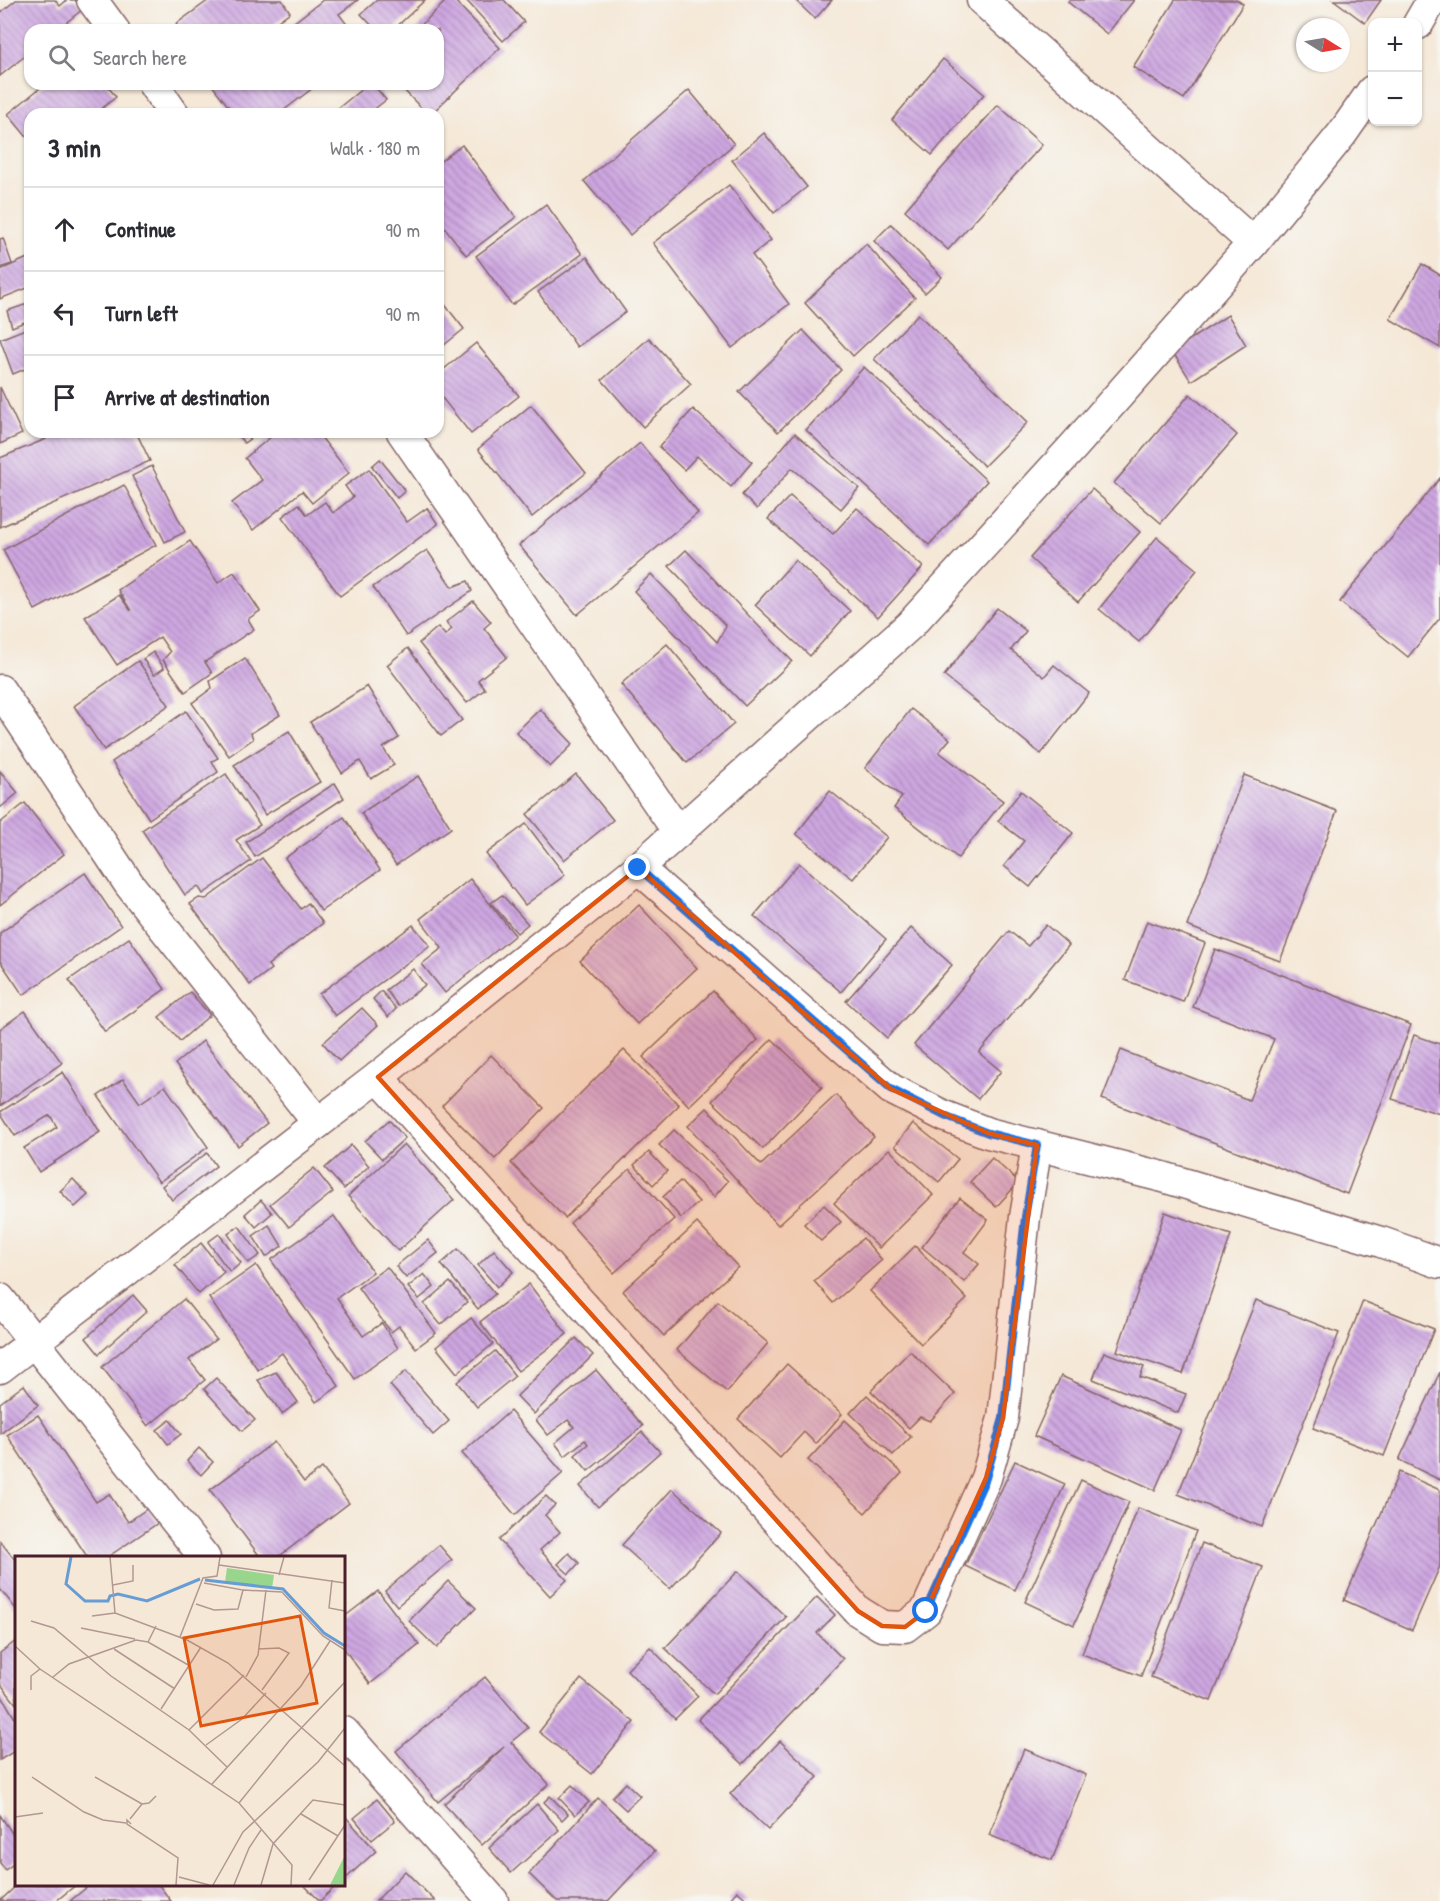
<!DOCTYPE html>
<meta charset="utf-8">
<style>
body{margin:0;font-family:"Patrick Hand",sans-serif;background:#f2f2f3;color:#2b2b33}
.controls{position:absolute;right:18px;top:18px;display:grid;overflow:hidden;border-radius:12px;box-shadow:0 2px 4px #0004}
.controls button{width:54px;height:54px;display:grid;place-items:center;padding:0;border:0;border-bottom:2px solid #e1e1e2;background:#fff;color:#2b2b33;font:30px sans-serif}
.compass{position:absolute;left:1296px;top:18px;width:54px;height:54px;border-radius:50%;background:#fff;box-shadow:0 2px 4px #0004;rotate:101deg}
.stop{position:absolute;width:18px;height:18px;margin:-14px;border:4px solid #1a73e8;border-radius:50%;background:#fff}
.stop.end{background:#1a73e8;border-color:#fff;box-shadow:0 2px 6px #0008}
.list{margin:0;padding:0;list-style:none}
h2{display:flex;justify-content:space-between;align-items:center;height:78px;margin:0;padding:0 24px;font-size:26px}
h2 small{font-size:20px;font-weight:400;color:#7c7c81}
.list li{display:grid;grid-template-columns:39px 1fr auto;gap:18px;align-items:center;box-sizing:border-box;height:84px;padding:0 24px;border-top:2px solid #e1e1e2}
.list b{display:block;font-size:22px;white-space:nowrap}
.list em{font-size:20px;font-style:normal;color:#7c7c81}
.icon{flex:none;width:33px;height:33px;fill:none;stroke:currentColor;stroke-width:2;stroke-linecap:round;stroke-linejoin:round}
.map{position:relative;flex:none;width:1440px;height:1901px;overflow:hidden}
.search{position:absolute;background:#fff;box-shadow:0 2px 4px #0004;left:24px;top:24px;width:420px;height:66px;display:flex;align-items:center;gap:15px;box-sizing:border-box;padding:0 21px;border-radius:18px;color:#7c7c81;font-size:22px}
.panel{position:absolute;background:#fff;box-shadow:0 2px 4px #0004;left:24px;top:108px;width:420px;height:330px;border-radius:18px}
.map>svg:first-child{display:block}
.building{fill:url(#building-back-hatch)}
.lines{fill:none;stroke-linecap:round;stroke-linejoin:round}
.street-casing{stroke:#866567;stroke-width:33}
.street{stroke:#fff;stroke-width:30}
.route{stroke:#1a73e8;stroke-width:8}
.marked{fill:#e0560e;fill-opacity:0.2;stroke:#e0560e;stroke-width:4.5;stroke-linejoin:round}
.inset-river{fill:none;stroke:#679dd4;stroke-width:3}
.inset-road{fill:none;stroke:#b19892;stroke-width:1.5}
.view{fill:#e0560e;fill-opacity:0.15;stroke:#e0560e;stroke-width:3}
.inset-edge{fill:none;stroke:#4a1f2b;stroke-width:3}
</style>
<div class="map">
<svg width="1440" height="1901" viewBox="0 0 1440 1901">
<defs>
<pattern id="building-back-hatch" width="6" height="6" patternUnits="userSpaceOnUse" patternTransform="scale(1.5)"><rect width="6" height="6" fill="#cea7e1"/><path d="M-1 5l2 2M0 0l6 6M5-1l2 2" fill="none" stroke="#a987b7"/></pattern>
</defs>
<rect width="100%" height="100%" fill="#f6f6f2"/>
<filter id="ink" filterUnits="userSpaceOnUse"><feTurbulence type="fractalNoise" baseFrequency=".0167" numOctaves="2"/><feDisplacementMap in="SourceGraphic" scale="12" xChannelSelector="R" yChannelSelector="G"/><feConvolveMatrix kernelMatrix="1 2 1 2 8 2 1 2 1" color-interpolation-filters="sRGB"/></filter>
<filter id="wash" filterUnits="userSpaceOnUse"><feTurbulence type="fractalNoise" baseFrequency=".008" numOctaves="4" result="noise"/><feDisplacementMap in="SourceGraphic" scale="24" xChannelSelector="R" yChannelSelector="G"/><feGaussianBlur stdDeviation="1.35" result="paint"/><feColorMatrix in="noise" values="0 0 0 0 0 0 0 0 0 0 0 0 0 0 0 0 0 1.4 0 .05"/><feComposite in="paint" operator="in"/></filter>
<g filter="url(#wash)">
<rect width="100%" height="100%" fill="#f5e8d7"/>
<g id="blocks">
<g class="building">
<path d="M16 0H55L60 6 67 0H75L83 9 57 30H30V52L0 76V13Z"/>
<path d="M209 0H282L290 12 266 30H180L176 24Z"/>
<path d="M323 0H358L339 14 351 30H284Z"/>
<path d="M377 0H425L393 30H376L361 14Z"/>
<path d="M447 0H454L500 48 431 114H427L398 84H438V30H416Z"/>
<path d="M466 0H504L524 22 503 41Z"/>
<path d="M795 0H832L815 19Z"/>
<path d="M1069 0H1134L1107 34 1068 2Z"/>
<path d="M1175 0H1237L1243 4 1184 99 1133 67Z"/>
<path d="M1334 0H1381L1365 23Z"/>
<path d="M943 59 984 94 932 155 892 120Z"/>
<path d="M45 84H106L116 97 95 114H30V141L8 114Z"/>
<path d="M318 84 279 114H234L212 85Z"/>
<path d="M368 84H373L386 100 368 114H331Z"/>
<path d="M689 90 734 144 630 235 584 181Z"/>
<path d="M998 105 1042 145 948 250 905 210Z"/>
<path d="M764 133 807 187 774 213 732 160Z"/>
<path d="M462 145 516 217 466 255 438 219V163Z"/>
<path d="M729 185 771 240 752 255 789 304 732 348 653 243Z"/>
<path d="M546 204 582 254 512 305 476 256Z"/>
<path d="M891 224 942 277 925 293 874 241Z"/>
<path d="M3 238 12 264 0 268V239Z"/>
<path d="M866 244 915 298 853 356 805 303Z"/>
<path d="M30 257V287L0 299V270Z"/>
<path d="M587 257 626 312 577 347 538 292Z"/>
<path d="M1422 264 1440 275V348L1390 319Z"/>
<path d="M438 296 464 329 438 350Z"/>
<path d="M30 303V320L12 327 7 311Z"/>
<path d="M918 314 1028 422 984 466 874 359Z"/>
<path d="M1228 315 1246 345 1191 381 1172 351Z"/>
<path d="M30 327V367L13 374 0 339Z"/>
<path d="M803 330 841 370 778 432 739 392Z"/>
<path d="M649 338 691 384 643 427 602 380Z"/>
<path d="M476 343 519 396 471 434 438 393V374Z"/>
<path d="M864 367 987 481 929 545 806 430Z"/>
<path d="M0 387 22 434 0 444Z"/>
<path d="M1190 394 1237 435 1161 523 1114 483Z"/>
<path d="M531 405 586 473 532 517 478 449Z"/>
<path d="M693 409 752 462 731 487 697 456 684 470 659 447Z"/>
<path d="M43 432H136L150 461 0 527V458L46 439Z"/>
<path d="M235 432H259L244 443Z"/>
<path d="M277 432H317L349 473 312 503 302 491 253 530 232 503 262 480 245 458Z"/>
<path d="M795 433 859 488 841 509 792 468 757 509 742 495Z"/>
<path d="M640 443 698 513 577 615 519 545Z"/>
<path d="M380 459 405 491 397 498 372 466Z"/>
<path d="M152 466 185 532 165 542 132 476Z"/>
<path d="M369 469 407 522 427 508 438 524 340 596 282 517 299 504 307 515 325 502 333 513 353 497 345 486Z"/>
<path d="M1440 478V618L1408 657 1340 602Z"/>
<path d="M124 485 156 545 35 610 3 550Z"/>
<path d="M1092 489 1140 532 1078 602 1030 558Z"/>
<path d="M790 496 833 534 857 508 923 567 878 617 768 519Z"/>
<path d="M1157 537 1197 570 1139 642 1099 609Z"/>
<path d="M190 541 218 583 234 572 260 611 248 619 254 629 205 662 212 673 185 692 163 660 170 652 160 637 117 665 85 617 119 595 131 611 118 590Z"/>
<path d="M427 550 452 587 468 581 472 591 406 636 373 587Z"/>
<path d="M686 550 792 661 745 706 634 591 651 574 717 642 726 626 669 566Z"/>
<path d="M795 560 850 611 810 656 755 605Z"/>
<path d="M473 601 491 622 484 628 507 657 478 680 485 689 467 703 419 643 438 627 445 635 452 629 446 622Z"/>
<path d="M997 608 1026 631 1011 650 1044 677 1054 665 1089 693 1041 754 944 676Z"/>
<path d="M667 644 734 724 687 763 621 684Z"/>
<path d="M408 648 462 720 441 736 387 665Z"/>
<path d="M153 652 164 668 154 675 143 659Z"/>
<path d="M245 658 280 715 251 733 253 739 229 756 192 703 212 688 210 681Z"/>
<path d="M138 661 169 705 104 750 74 706Z"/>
<path d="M367 686 399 738 383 748 394 765 371 779 360 761 342 773 310 722Z"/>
<path d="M540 709 573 744 550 767 516 732Z"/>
<path d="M911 709 950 739 939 752 1003 801 958 858 894 808 902 797 865 768Z"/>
<path d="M186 711 218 758 212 761 218 772 149 819 112 762Z"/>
<path d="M289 731 320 782 265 815 234 765Z"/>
<path d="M0 771 18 793 0 808Z"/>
<path d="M226 774 260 825 236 840 251 861 203 894 198 886 185 895 142 830Z"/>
<path d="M576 774 613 820 564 860 527 814Z"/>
<path d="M1244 775 1337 811 1280 961 1187 926Z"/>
<path d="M418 776 451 828 396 865 361 813Z"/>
<path d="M335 783 344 798 255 857 246 842Z"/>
<path d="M830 791 887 837 853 879 796 834Z"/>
<path d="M1021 791 1073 833 1030 887 1004 866 1024 841 998 821Z"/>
<path d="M25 803 64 854 0 905V823Z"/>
<path d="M344 817 380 870 321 911 285 858Z"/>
<path d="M526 824 565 875 525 905 486 854Z"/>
<path d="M262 858 301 909 308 903 323 923 268 965 271 969 250 985 190 904 199 898 206 899Z"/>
<path d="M799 863 886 939 841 992 754 916Z"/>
<path d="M85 873 121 926 23 995 0 961V933Z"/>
<path d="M470 879 515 935 445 993 422 964 442 948 420 919Z"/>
<path d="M502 895 528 924 517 933 491 903Z"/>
<path d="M639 905 697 968 637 1024 580 961Z"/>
<path d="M1147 921 1205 943 1183 1002 1125 980Z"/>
<path d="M413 925 430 946 335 1016 319 994Z"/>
<path d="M1046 925 1069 945 979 1053 1001 1071 978 1099 914 1045 1009 931 1028 946Z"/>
<path d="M911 928 952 965 887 1038 846 1001Z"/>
<path d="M129 938 165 989 105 1032 69 980Z"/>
<path d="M1215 949 1411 1025 1347 1194 1102 1099 1121 1050 1249 1100 1274 1039 1193 1007Z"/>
<path d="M413 969 425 985 398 1006 386 990Z"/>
<path d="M381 991 396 1009 388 1017 373 999Z"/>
<path d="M713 991 758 1040 689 1106 643 1057Z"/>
<path d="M190 992 210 1015 180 1041 159 1017Z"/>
<path d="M362 1008 378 1025 339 1061 323 1043Z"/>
<path d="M25 1011 62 1063 0 1106V1029Z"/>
<path d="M1414 1035 1440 1044V1114L1392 1099Z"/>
<path d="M772 1039 822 1087 763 1149 712 1101Z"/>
<path d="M203 1041 267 1123 238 1146 175 1064Z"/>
<path d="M624 1050 679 1105 565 1218 511 1163Z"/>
<path d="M491 1055 544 1108 495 1159 442 1106Z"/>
<path d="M63 1072 100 1132 39 1172 24 1148 57 1127 50 1115 15 1136 0 1112Z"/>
<path d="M123 1079 140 1103 165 1086 208 1147 159 1182 98 1096Z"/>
<path d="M836 1095 874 1137 778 1225 688 1126 707 1108 761 1165Z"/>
<path d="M389 1120 405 1138 382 1159 365 1141Z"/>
<path d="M913 1123 958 1159 939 1182 895 1146Z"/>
<path d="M674 1130 728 1181 714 1197 659 1145Z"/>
<path d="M404 1144 454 1200 398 1251 348 1196Z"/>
<path d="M351 1145 369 1166 344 1189 325 1168Z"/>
<path d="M889 1149 933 1195 879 1248 834 1203Z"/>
<path d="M649 1152 667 1171 653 1185 634 1165Z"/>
<path d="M207 1153 216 1166 172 1200 162 1186Z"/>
<path d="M992 1158 1019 1182 996 1207 970 1182Z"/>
<path d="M314 1168 333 1192 289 1227 270 1204Z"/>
<path d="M630 1169 674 1219 614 1273 570 1223Z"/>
<path d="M73 1179 88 1195 75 1207 60 1191Z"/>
<path d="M680 1181 699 1202 681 1218 663 1197Z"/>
<path d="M960 1198 988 1220 964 1252 979 1264 964 1282 922 1247Z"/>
<path d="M261 1200 272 1213 256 1227 245 1214Z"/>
<path d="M824 1205 841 1222 821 1241 804 1224Z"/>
<path d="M1165 1212 1231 1235 1183 1374 1117 1351Z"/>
<path d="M334 1216 373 1272 337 1298 363 1336 382 1323 398 1348 355 1379 271 1260Z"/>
<path d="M697 1223 738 1267 664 1336 623 1291Z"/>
<path d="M269 1225 282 1246 266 1257 253 1236Z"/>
<path d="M239 1226 260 1255 248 1263 228 1234Z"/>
<path d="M219 1234 241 1263 230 1272 208 1242Z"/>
<path d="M863 1238 882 1260 833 1303 814 1281Z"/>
<path d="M428 1240 438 1253 406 1278 396 1266Z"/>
<path d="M201 1243 224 1272 199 1294 175 1265Z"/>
<path d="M915 1246 967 1299 921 1344 870 1291Z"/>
<path d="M458 1249 495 1294 478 1309 441 1264Z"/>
<path d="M494 1250 513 1272 497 1287 478 1265Z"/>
<path d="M256 1265 339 1386 316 1402 282 1353 258 1370 209 1298Z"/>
<path d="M387 1267 436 1333 416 1348 399 1326 391 1332 358 1288Z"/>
<path d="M424 1274 434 1287 419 1299 408 1287Z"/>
<path d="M450 1282 467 1302 441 1325 424 1304Z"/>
<path d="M529 1284 567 1334 518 1371 480 1322Z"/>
<path d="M133 1295 147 1311 99 1354 86 1338Z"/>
<path d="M184 1299 216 1339 189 1360 205 1380 148 1426 102 1367Z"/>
<path d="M1256 1300 1339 1333 1262 1527 1178 1494Z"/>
<path d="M718 1301 768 1343 727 1392 677 1350Z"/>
<path d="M1363 1301 1434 1329 1384 1456 1313 1428Z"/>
<path d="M471 1318 493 1344 457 1373 436 1347Z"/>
<path d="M576 1338 593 1355 534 1414 517 1396Z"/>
<path d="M495 1351 515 1376 477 1407 457 1382Z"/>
<path d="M910 1351 955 1394 930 1421 920 1417 909 1428 871 1391Z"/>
<path d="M1104 1352 1144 1367 1140 1377 1186 1394 1178 1413 1093 1379Z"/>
<path d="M787 1364 842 1414 816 1444 804 1432 780 1458 738 1419Z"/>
<path d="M596 1370 643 1426 588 1471 575 1455 588 1444 585 1440 565 1456 555 1443 574 1427 568 1420 548 1435 536 1420Z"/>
<path d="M406 1371 449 1421 433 1435 390 1385Z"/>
<path d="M276 1372 298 1402 282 1414 258 1380Z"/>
<path d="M1440 1372V1480L1399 1460Z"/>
<path d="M1061 1376 1181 1430 1155 1490 1034 1436Z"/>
<path d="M216 1378 255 1420 242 1431 204 1389Z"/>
<path d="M24 1385 38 1405 0 1434V1403Z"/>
<path d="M867 1395 911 1437 893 1455 850 1413Z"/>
<path d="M510 1411 563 1473 515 1515 462 1453Z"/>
<path d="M38 1415 96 1502 109 1494 128 1522 148 1508 158 1523 106 1558H88L7 1435Z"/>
<path d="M170 1420 181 1434 168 1444 157 1430Z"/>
<path d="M845 1420 902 1473 865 1513 808 1460Z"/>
<path d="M642 1432 660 1452 598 1507 580 1486Z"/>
<path d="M274 1442 304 1482 322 1468 349 1503 277 1558H261L210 1490Z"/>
<path d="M199 1448 213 1462 201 1475 187 1461Z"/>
<path d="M1015 1461 1065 1484 1015 1590 965 1566Z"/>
<path d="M1399 1472 1440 1490V1566L1412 1630 1344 1600Z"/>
<path d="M1081 1480 1129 1502 1074 1625 1025 1602Z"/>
<path d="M672 1489 721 1533 670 1589 622 1545Z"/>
<path d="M546 1496 555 1505 545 1515 560 1532 540 1550 567 1580 550 1596 499 1540Z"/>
<path d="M1138 1508 1196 1531 1141 1676 1082 1654Z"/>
<path d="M0 1541 16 1561V1609L0 1589Z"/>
<path d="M1202 1543 1263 1567 1211 1701 1151 1677Z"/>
<path d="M439 1545 452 1560 397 1606 385 1591Z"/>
<path d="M569 1553 579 1563 569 1574 558 1564Z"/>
<path d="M738 1571 786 1617 714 1694 665 1648Z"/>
<path d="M448 1581 476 1608 437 1648 409 1621Z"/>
<path d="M378 1591 419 1645 370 1684 344 1649V1617Z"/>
<path d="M817 1597 835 1615 817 1633 843 1659 743 1764 698 1720Z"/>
<path d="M16 1641V1704L0 1683V1653Z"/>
<path d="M650 1647 698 1696 675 1719 627 1670Z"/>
<path d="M485 1677 528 1728 511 1742 549 1784 482 1845 444 1804 504 1747 438 1802 396 1751Z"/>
<path d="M581 1679 634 1722 592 1774 539 1732Z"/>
<path d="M0 1693 16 1720V1750L0 1760Z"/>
<path d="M780 1741 818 1777 768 1830 730 1794Z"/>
<path d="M1024 1749 1086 1775 1052 1860 989 1835Z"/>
<path d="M626 1783 640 1796 626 1810 612 1797Z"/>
<path d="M572 1785 589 1802 575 1815 559 1798Z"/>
<path d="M550 1796 568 1814 562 1820 544 1802Z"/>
<path d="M598 1798 655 1851 608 1901H557L529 1874Z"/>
<path d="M377 1799 395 1821 372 1840 354 1818Z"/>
<path d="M537 1804 559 1830 511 1873 489 1848Z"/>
<path d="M0 1815 16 1839V1862L5 1870 0 1863Z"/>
<path d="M344 1815 376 1851 344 1880Z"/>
<path d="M405 1871 435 1901H376Z"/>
<path d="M18 1884H77L56 1901H0Z"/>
<path d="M91 1884H158L171 1901H70Z"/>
<path d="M303 1884H338L320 1901Z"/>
<path d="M737 1891 749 1901H728Z"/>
</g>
</g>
</g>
<g filter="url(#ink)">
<use href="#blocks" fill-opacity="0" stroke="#866567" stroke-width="1.5"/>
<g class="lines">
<defs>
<g id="street">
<path d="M92 0 114 30"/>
<path d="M982 0 1253 243"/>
<path d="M1418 24 1432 0"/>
<path d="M153 84 174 114"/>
<path d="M402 432 678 832"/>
<path d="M0 690 129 884 318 1123"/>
<path d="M638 868 891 1089 944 1116 988 1133 1163 1177 1381 1242 1440 1263"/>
<path d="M378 1077 858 1611 882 1626 905 1627 926 1611 986 1478 1003 1418 1025 1217 1037 1145"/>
<path d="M0 1299 205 1558"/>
<path d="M0 1368 378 1077 638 868 910 625 1073 447 1253 243 1342 134 1372 91"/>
<path d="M344 1732 493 1901"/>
</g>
</defs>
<use href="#street" class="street-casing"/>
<use href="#street" class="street"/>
</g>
</g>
<g class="lines" filter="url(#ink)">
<path class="route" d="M638 868 891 1089 944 1116 988 1133 1037 1145 1025 1217 1003 1418 986 1478 926 1611"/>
</g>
<path class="marked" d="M638 868 891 1089 988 1133 1037 1145 1003 1418 986 1478 926 1611 905 1627 882 1626 858 1611 378 1077Z"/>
<g transform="translate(15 1556)">
<rect width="330" height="330" fill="#f5e8d7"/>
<path d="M212 12 259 19 257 32 210 26Z" fill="#97d68c"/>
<path d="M330 299V329H315Z" fill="#97d68c"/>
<path class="inset-river" d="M56 1 51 28 70 45H93L95 40 103 38 132 45 185 23M190 24 268 33 309 77 330 90"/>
<path class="inset-road" d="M95 1 100 57 172 84 213 107 329 209M204 9 330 27M264 19 269 1M317 24 314 52 330 55M98 29 118 25V9M228 34 267 36 308 80 330 94M181 48 199 54 223 53 228 34 189 27M77 60 100 57M16 65 39 72 96 120 174 174 212 211M66 72 120 83M165 81 188 22 202 20 205 1M133 86 175 110M0 90 25 113 224 247 277 309 276 329M99 93 160 133M243 93 264 92 274 97 247 134M38 121 54 108 121 84 133 86 141 70M231 121 243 99 251 34M16 134V120L25 113M146 153 186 91M174 174 229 119M191 189 227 163 251 137M17 221 69 256 88 264 111 267M80 221 127 248M197 228 286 130 315 85M224 247 274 185 330 126M286 258 323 280M0 261 28 257M115 263 127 248 134 247 141 240M116 268 112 264V268L163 302 161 329M164 321 194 329M294 324 330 269M198 329 228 276 303 206 330 172M219 329 234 292 246 274M246 329 258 288 298 244 330 249"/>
<path class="view" d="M285 60 302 147 186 170 169 82Z"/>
<rect width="330" height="330" class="inset-edge"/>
</g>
</svg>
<div class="controls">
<button>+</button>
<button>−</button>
</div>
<svg class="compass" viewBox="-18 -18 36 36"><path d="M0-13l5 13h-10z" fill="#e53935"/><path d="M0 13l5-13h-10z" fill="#7c7c81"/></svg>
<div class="stop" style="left:926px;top:1611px"></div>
<div class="stop end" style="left:638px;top:868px"></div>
<div class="search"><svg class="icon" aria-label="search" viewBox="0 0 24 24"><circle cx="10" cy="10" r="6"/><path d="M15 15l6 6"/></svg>Search here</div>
<section class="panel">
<h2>3 min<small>Walk · 180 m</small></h2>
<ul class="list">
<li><svg class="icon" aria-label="ahead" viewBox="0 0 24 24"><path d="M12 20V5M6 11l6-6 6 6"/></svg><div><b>Continue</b></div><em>90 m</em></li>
<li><svg class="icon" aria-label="left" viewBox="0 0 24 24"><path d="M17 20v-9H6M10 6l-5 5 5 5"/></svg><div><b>Turn left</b></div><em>90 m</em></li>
<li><svg class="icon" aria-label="arrive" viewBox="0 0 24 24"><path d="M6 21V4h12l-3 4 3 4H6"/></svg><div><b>Arrive at destination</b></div></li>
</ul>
</section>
</div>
